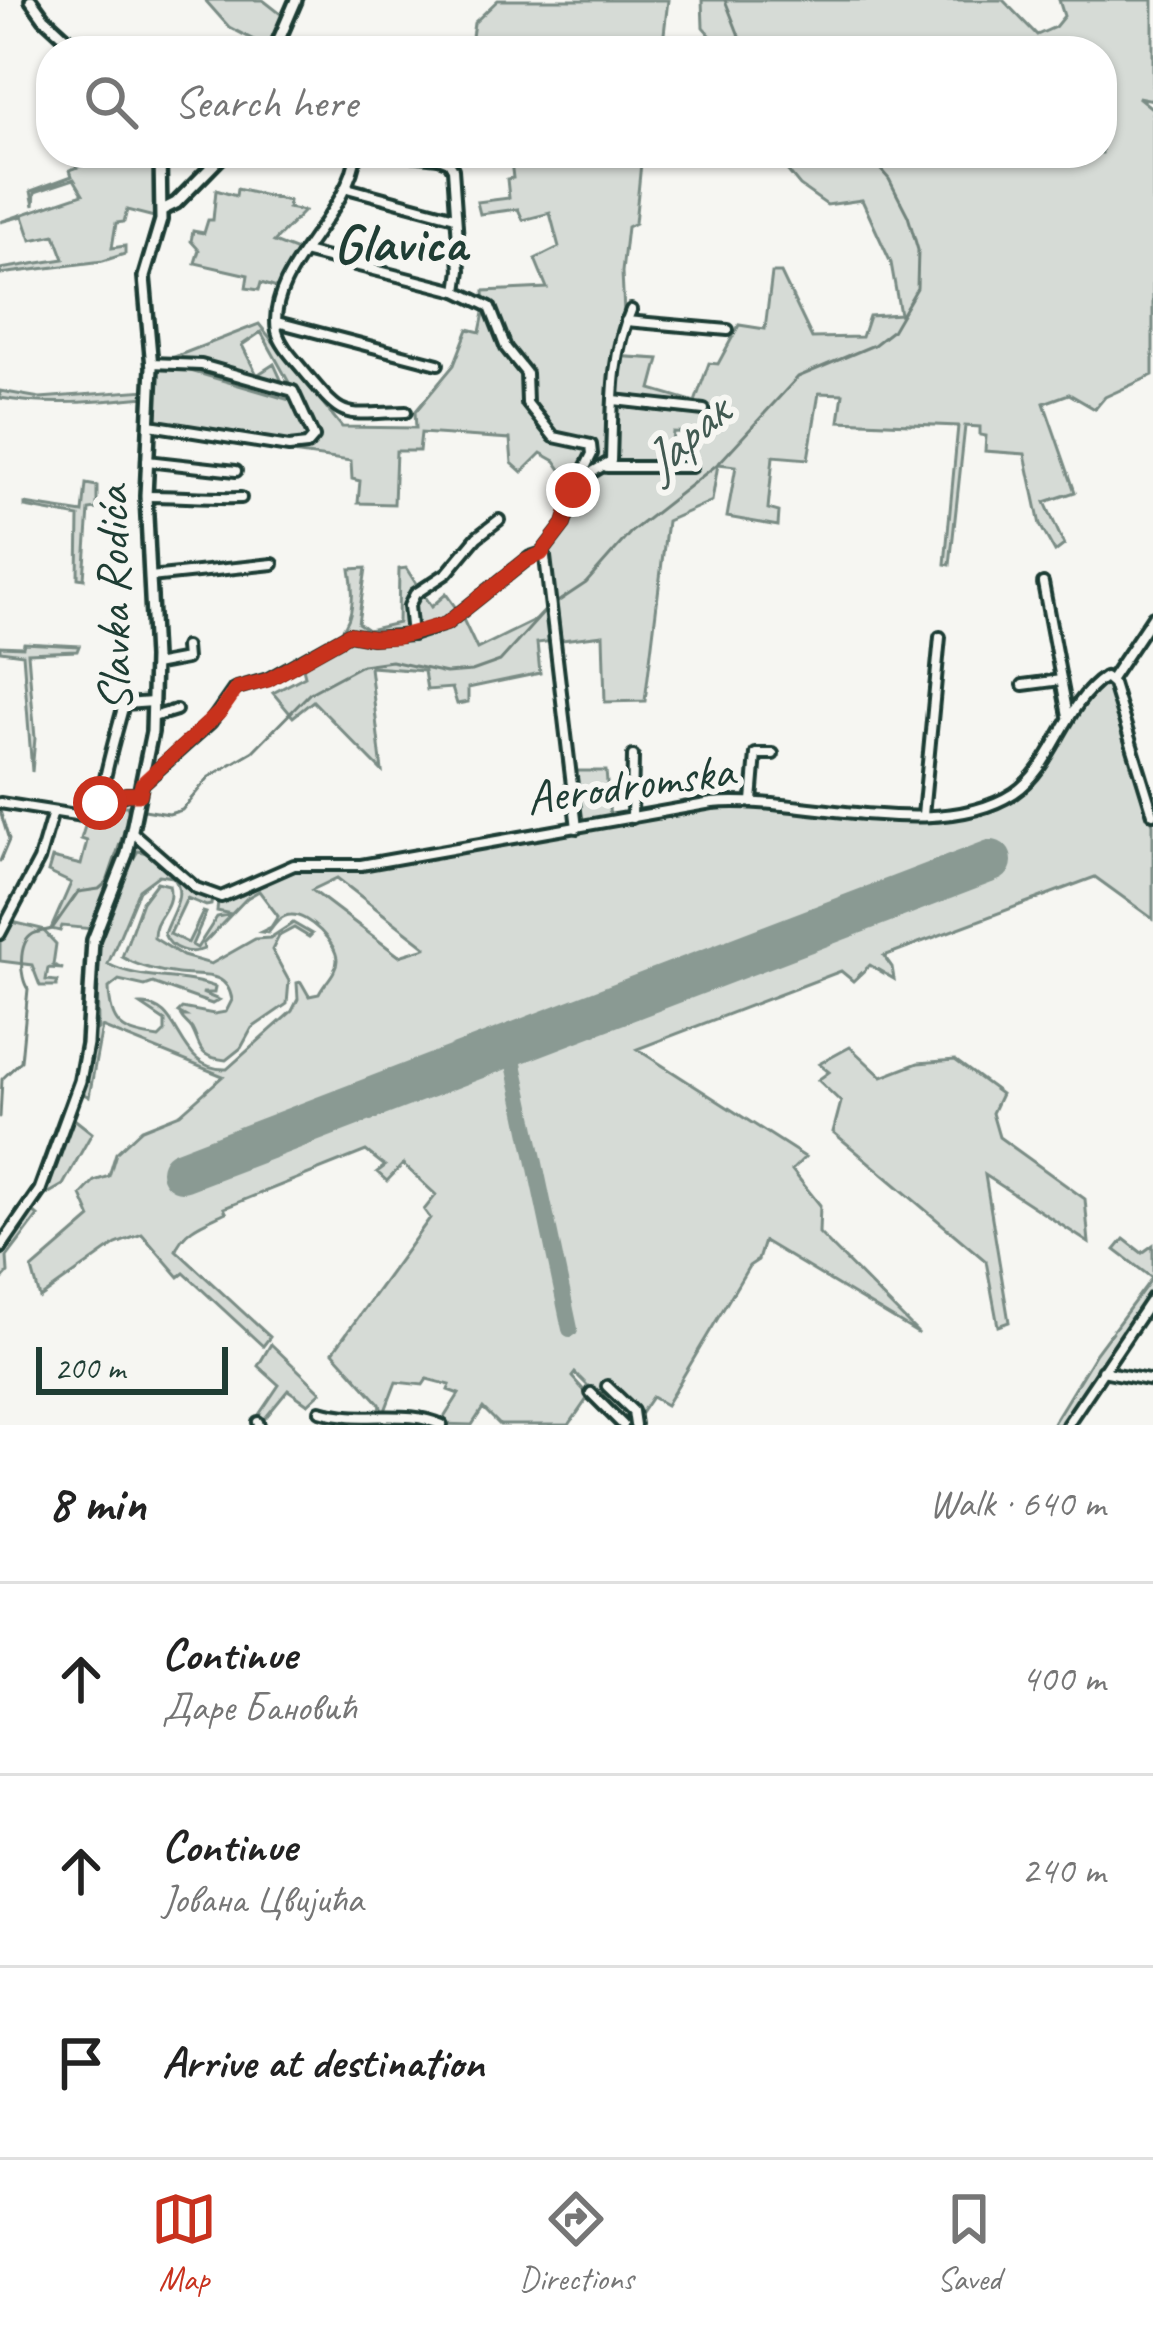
<!DOCTYPE html>
<meta charset="utf-8">
<style>
body{margin:0;font-family:Caveat,sans-serif;background:#f2f2f2;color:#222}
.scale{position:absolute;left:36px;bottom:30px;width:192px;box-sizing:border-box;padding-left:12px;border:6px solid #1f3d34;border-top:0;font-size:33px;line-height:42px;white-space:nowrap;color:#1f3d34;-webkit-text-stroke:9px #f6f6f2;paint-order:stroke}
.stop{position:absolute;width:36px;height:36px;margin:-27px;border:9px solid #c8321e;border-radius:50%;background:#fff}
.stop.end{background:#c8321e;border-color:#fff;box-shadow:0 3px 12px #0008}
.list{margin:0;padding:0;list-style:none}
h2{display:flex;justify-content:space-between;align-items:center;height:156px;margin:0;padding:0 48px;font-size:51px}
h2 small{font-size:39px;font-weight:400;color:#767676}
.list li{display:grid;grid-template-columns:78px 1fr auto;gap:36px;align-items:center;box-sizing:border-box;height:192px;padding:0 48px;border-top:3px solid #e0e0e0}
.list b{display:block;font-size:45px;white-space:nowrap}
.list p{margin:0;font-size:39px;white-space:nowrap;color:#767676}
.list em{font-size:39px;font-style:normal;color:#767676}
.icon{flex:none;width:66px;height:66px;fill:none;stroke:currentColor;stroke-width:2;stroke-linecap:round;stroke-linejoin:round}
.map{position:relative;flex:none;width:1153px;height:1425px;overflow:hidden}
.search{position:absolute;background:#fff;box-shadow:0 3px 9px #0004;left:36px;right:36px;top:36px;height:132px;display:flex;align-items:center;gap:30px;box-sizing:border-box;padding:0 42px;border-radius:48px;color:#767676;font-size:45px}
.sheet{height:732px;background:#fff}
nav{display:flex;justify-content:space-around;align-items:center;box-sizing:border-box;height:168px;border-top:3px solid #e0e0e0;background:#fff;font-size:33px;color:#767676}
nav a{display:grid;justify-items:center;gap:6px}
nav .on{color:#c8321e}
.map>svg:first-child{display:block}
.green{fill:#d6dbd6;stroke:#7a8c85;stroke-width:3;fill-rule:evenodd}
.lines{fill:none;stroke-linecap:round;stroke-linejoin:round}
.stream{stroke:#72847d;stroke-width:3}
.taxiway{stroke:#8a9a93;stroke-width:16}
.runway{stroke:#8a9a93;stroke-width:42}
.minor-casing{stroke:#1f3d34;stroke-width:16}
.major-casing{stroke:#1f3d34;stroke-width:18}
.minor{stroke:#f6f6f2;stroke-width:8}
.major{stroke:#f6f6f2;stroke-width:9}
.route{stroke:#c8321e;stroke-width:15}
.labels{text-anchor:middle;dominant-baseline:central;stroke-width:12;stroke-linejoin:round;paint-order:stroke}
.street-label{font-size:48px;fill:#1f3d34;stroke:#f6f6f2}
.water-label{font-size:51px;font-style:italic;fill:#425a52;stroke:#f6f6f2}
.quarter-label{font-size:54px;font-weight:bold;fill:#1f3d34;stroke:#f6f6f2}
</style>
<div class="map">
<svg width="1153" height="1425" viewBox="0 0 1153 1425">
<rect width="100%" height="100%" fill="#f6f6f2"/>
<filter id="ink" filterUnits="userSpaceOnUse"><feTurbulence type="fractalNoise" baseFrequency=".00833" numOctaves="2"/><feDisplacementMap in="SourceGraphic" scale="24" xChannelSelector="R" yChannelSelector="G"/><feConvolveMatrix kernelMatrix="1 2 1 2 8 2 1 2 1" color-interpolation-filters="sRGB"/></filter>
<g filter="url(#ink)">
<g class="green">
<path d="M205 0H263L286 18 273 50 229 27Z"/>
<path d="M498 0H668L662 51H470L474 23Z"/>
<path d="M702 0H1003L1037 35 1055 27 1064 16 1059 0H1153V100L1138 97 1153 109V375L1105 397 1095 409 1069 394 1044 403 1075 492 1045 502 1064 545 1055 552 1040 525 1025 454 985 451 986 436 980 435V427L965 426 950 565 945 564 958 426 839 421 843 394 819 393 808 459 773 456 768 509 779 512 778 526 727 517 736 466 718 464 712 501 667 521 645 701 605 702 603 635 537 643 540 673 468 688V702L457 704 452 688 427 690 424 671 370 667 382 771 313 701 293 717 273 693 305 676 301 660C345 638 359 620 350 569L366 568 358 623 368 630 398 623 399 569 406 568 431 607 446 594 461 615 477 649 536 620 553 602 548 546 567 522 575 491 585 476 609 469 693 471 698 433 673 432 670 463C637 460 594 458 573 487L555 461 541 453 522 472 512 463 510 439 421 433 419 451H396L394 504 358 503 360 481 352 479 351 461 291 453V450H306L316 445 317 433 261 332 242 345 257 375 274 364 283 384 281 388 200 363H159L259 324 342 427 416 428 415 412 454 365 468 329 480 332 485 308 484 291 547 288 535 259 559 247 550 213 523 220 518 209 480 214 477 202 509 198 507 179 513 178 511 161H517L516 153H642L635 223 627 227 622 272 624 313 613 356 659 359 651 389 695 402 709 363 718 364 739 325 765 329 772 273H781L812 338 862 337 869 316 900 314 891 263 862 200 827 205 800 186 773 153H1102V51H724L703 27Z"/>
<path d="M114 153H156L158 218 127 210 124 222 116 223 112 248 125 246V254L103 261 0 274V269L64 259 55 235 31 240 23 216 0 222 83 194 74 179 35 192 34 206 31 191 72 176 70 170Z"/>
<path d="M237 189 289 201 288 208 304 211 274 242 300 252 283 290 261 283 259 290 246 288 248 275 195 263 199 250 191 241 193 231 204 233 208 220H213L216 190 236 196Z"/>
<path d="M177 367 293 401 311 437 302 446 155 425 156 369Z"/>
<path d="M146 390V397C96 402 50 406 0 398V391L40 398Z"/>
<path d="M86 484 97 486V509L89 510 84 579 78 578 79 517 25 507V504L83 513Z"/>
<path d="M24 643 79 646 77 651 28 653 35 738 32 772 23 654 0 651V646L23 647Z"/>
<path d="M1107 680 1153 824V919L1095 877 884 956 892 967 894 979 870 965 853 981 841 971 637 1049 805 1157 792 1170 820 1205 819 1233 919 1334 764 1241 758 1260 749 1266 666 1405 652 1397 633 1425H627L575 1373 572 1377 589 1396 569 1425H500L483 1408 472 1425 440 1424 459 1394 448 1390 450 1385 427 1379 423 1385 396 1382 383 1416 380 1404 333 1352 430 1218 424 1210 436 1195 403 1164 387 1181 377 1172 385 1166 366 1151 224 1208 226 1212C206 1222 184 1228 176 1250L270 1337 263 1346 184 1273 179 1277 142 1234 116 1244 40 1298 32 1269 91 1218 81 1195 94 1181 109 1176 116 1153 142 1129 180 1114 223 1076 102 1027 89 1097 82 1093 93 1032 98 1029 97 941 122 877 138 851C165 854 185 888 212 898L211 905 206 906 187 898 170 934 188 943 203 912 206 913 192 945 197 948 217 917 231 914 217 911 218 901 242 895 295 867H350L743 803 944 816 1014 796 1087 694ZM159 875 173 877C188 895 170 914 164 934 170 949 189 956 204 949L203 944 247 898 259 891 278 916 271 927 261 932 268 933C274 926 280 915 291 915 308 914 337 943 337 960 337 973 324 983 319 994L309 996 301 982 297 983 298 999 292 1011 227 1069C175 1071 183 1002 141 1005L165 1021V1032L159 1038C122 1033 110 1026 109 988L119 980 145 986 153 983 212 1004 219 1000 202 993H214L215 987C181 974 140 981 108 964L139 890ZM337 878 426 947V948L399 956 312 890Z"/>
<path d="M574 771H606L610 819 579 822Z"/>
<path d="M119 806H127L129 812 122 853 93 929 62 926 60 931 51 929 71 883 48 872 52 858 81 865 87 841 81 839 86 823Z"/>
<path d="M157 882 169 885C175 909 153 916 154 938L183 956 211 964 255 939 270 938 293 923 312 934 309 937 294 928 279 936 272 950 289 981 287 1004 252 1028 241 1048 226 1060C197 1057 202 1048 192 1029 189 1024 184 1022 181 1016H185L178 1012 182 1008 214 1014 226 1012 232 1000C227 969 201 977 178 974 160 972 137 966 122 957L142 902Z"/>
<path d="M8 921 42 929 56 944 53 965 63 969 48 968 46 980 57 981V986H40L32 965 0 961V940Z"/>
<path d="M850 1047 882 1077 918 1063 955 1060 1001 1094 992 1113 999 1137 1085 1199 1089 1243 985 1175 1009 1322 998 1326 986 1261 833 1132 841 1102 818 1080 829 1072 819 1064Z"/>
<path d="M73 1118 92 1133 63 1185 44 1196 33 1212 38 1216 7 1257 8 1273 0 1282V1255L44 1190Z"/>
<path d="M1124 1239 1142 1253 1153 1245V1291L1063 1425H1052L1096 1353 1152 1278 1115 1250Z"/>
<path d="M271 1344 321 1392 308 1404 288 1390 262 1422H254L279 1385 258 1366Z"/>
</g>
<g class="lines">
<g class="stream">
<path d="M725 0 745 51"/>
<path d="M138 809 169 814 182 810 209 777 253 751 310 693 362 665 391 661 446 673 472 671 500 661 547 609 586 583 631 532 719 463 798 377 874 345 892 331 917 288 918 250 908 216 889 179 866 153"/>
<path d="M0 811 9 840 0 861"/>
<path d="M0 1117 2 1079 21 1061 28 989C20 979 17 943 33 934 39 931 46 931 52 929L78 892 99 889 107 882 130 814"/>
</g>
<path class="taxiway" d="M510 1045 570 1329"/>
<path class="runway" d="M182 1171 991 861"/>
<defs>
<g id="minor">
<path d="M225 153 255 157 286 153"/>
<path d="M356 153C350 215 266 271 277 331 280 345 294 359 303 370 348 424 340 413 406 412"/>
<path d="M390 153 439 158 444 153"/>
<path d="M439 158 449 162 453 169 460 270 457 291 490 307 506 348 526 373 527 403 554 437 591 445 592 454 579 480"/>
<path d="M347 188 455 217"/>
<path d="M304 252 457 291"/>
<path d="M626 321 728 330"/>
<path d="M277 322 438 364"/>
<path d="M614 400 704 410"/>
<path d="M150 425 289 447 307 445 314 437 293 391 201 365 151 363"/>
<path d="M147 461 236 471"/>
<path d="M607 467H692"/>
<path d="M146 496C178 496 208 499 241 498"/>
<path d="M541 554 564 524 579 480 611 461C613 410 610 357 631 310"/>
<path d="M150 577 273 564"/>
<path d="M1043 583 1068 716"/>
<path d="M412 635 446 624 530 557 539 554 545 557 577 828"/>
<path d="M154 665 186 659 185 647"/>
<path d="M1111 679 1153 616"/>
<path d="M1023 685 1061 680"/>
<path d="M153 717 176 710"/>
<path d="M142 784 211 722 234 689 268 679 349 634 372 638 412 635 409 606 415 594 447 573 477 537 499 520"/>
<path d="M752 801 756 754H773"/>
<path d="M0 803 82 816 126 794H140"/>
<path d="M102 807C98 794 119 724 124 704L153 702"/>
<path d="M923 815 940 637"/>
<path d="M632 818 633 756"/>
<path d="M132 832 196 888 221 897 294 865H361L712 803C800 795 936 844 1014 793 1055 765 1063 705 1105 677L1113 684 1153 814"/>
<path d="M0 934 39 860 53 812"/>
<path d="M1102 1371 1153 1381"/>
<path d="M607 1386 633 1411 635 1425"/>
<path d="M591 1393 623 1425"/>
<path d="M320 1411C364 1424 405 1408 442 1425"/>
<path d="M258 1422 259 1425"/>
<path d="M1067 1425 1153 1297"/>
</g>
<g id="major">
<path d="M31 0 44 18 80 51"/>
<path d="M274 51 296 0"/>
<path d="M162 210 176 203 225 153"/>
<path d="M0 1248 40 1190 80 1081 87 1044 93 940 127 854 152 732 154 658 146 496 152 367 144 277 161 220 160 153"/>
</g>
</defs>
<use href="#minor" class="minor-casing"/>
<use href="#major" class="major-casing"/>
<use href="#minor" class="minor"/>
<use href="#major" class="major"/>
</g>
</g>
<g class="lines" filter="url(#ink)">
<path class="route" d="M100 803 101 807 125 794H140L142 784 220 712 237 688 268 680 349 634 372 638 398 637 446 624 525 561 541 554 564 524 573 490"/>
</g>
<g class="labels">
<g class="street-label">
<text transform="translate(113 599) rotate(-91)">Slavka Rodića</text>
<text transform="translate(630 784) rotate(-8)">Aerodromska</text>
</g>
<g class="water-label">
<text transform="translate(685 437) rotate(-42)">Јарак</text>
</g>
<g class="quarter-label">
<text x="400" y="243">Glavica</text>
</g>
</g>
</svg>
<div class="scale">200 m</div>
<div class="stop" style="left:100px;top:803px"></div>
<div class="stop end" style="left:573px;top:490px"></div>
<div class="search"><svg class="icon" aria-label="search" viewBox="0 0 24 24"><circle cx="10" cy="10" r="6"/><path d="M15 15l6 6"/></svg>Search here</div>
</div>
<section class="sheet">
<h2>8 min<small>Walk · 640 m</small></h2>
<ul class="list">
<li><svg class="icon" aria-label="ahead" viewBox="0 0 24 24"><path d="M12 20V5M6 11l6-6 6 6"/></svg><div><b>Continue</b><p>Даре Бановић</p></div><em>400 m</em></li>
<li><svg class="icon" aria-label="ahead" viewBox="0 0 24 24"><path d="M12 20V5M6 11l6-6 6 6"/></svg><div><b>Continue</b><p>Јована Цвијића</p></div><em>240 m</em></li>
<li><svg class="icon" aria-label="arrive" viewBox="0 0 24 24"><path d="M6 21V4h12l-3 4 3 4H6"/></svg><div><b>Arrive at destination</b></div></li>
</ul>
</section>
<nav>
<a class="on"><svg class="icon" aria-label="map" viewBox="0 0 24 24"><path d="M3 6l6-2 6 2 6-2v14l-6 2-6-2-6 2zM9 4v14M15 6v14"/></svg>Map</a>
<a><svg class="icon" aria-label="directions" viewBox="0 0 24 24"><path d="M12 3l9 9-9 9-9-9zM9 14v-3h6M13 9l2 2-2 2"/></svg>Directions</a>
<a><svg class="icon" aria-label="saved" viewBox="0 0 24 24"><path d="M7 4h10v16l-5-4-5 4z"/></svg>Saved</a>
</nav>
